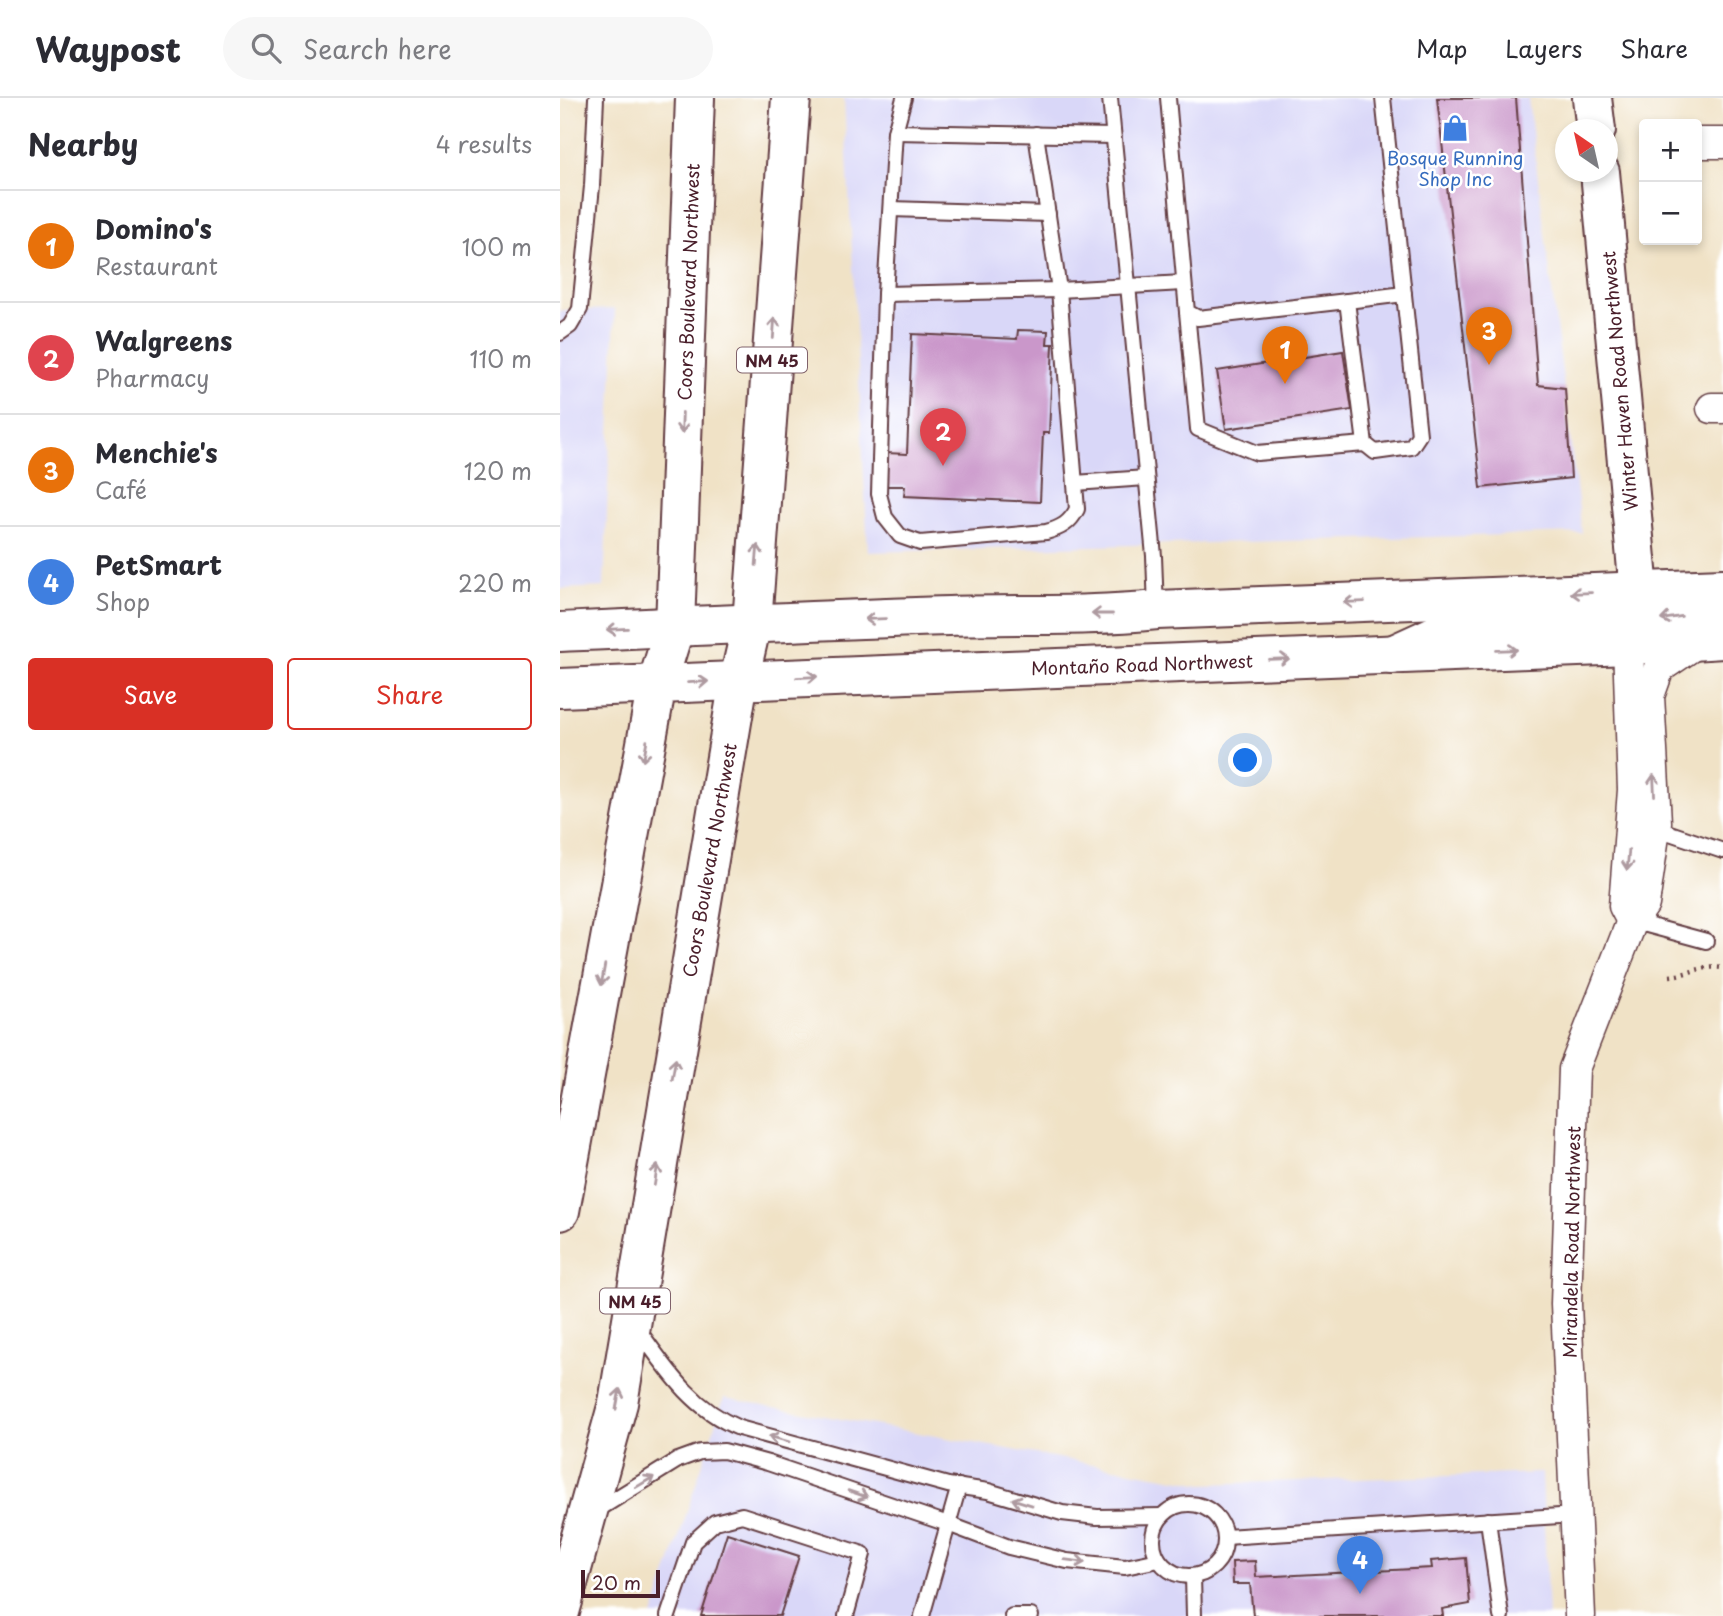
<!DOCTYPE html>
<meta charset="utf-8">
<style>
body{margin:0;font-family:"Playpen Sans",sans-serif;background:#f7f7f7;color:#2b2b33}
.controls{position:absolute;right:21px;top:21px;display:grid;overflow:hidden;border-radius:7px;box-shadow:0 4px 10px #0003}
.controls button{width:63px;height:63px;display:grid;place-items:center;padding:0;border:0;border-bottom:2px solid #e1e1e2;background:#fff;color:#2b2b33;font:35px sans-serif}
.compass{position:absolute;left:995px;top:21px;width:63px;height:63px;border-radius:50%;background:#fff;box-shadow:0 4px 10px #0003;rotate:326deg}
.scale{position:absolute;left:21px;bottom:18px;width:79px;box-sizing:border-box;padding-left:7px;border:4px solid #4a1f2b;border-top:0;font-size:19px;line-height:24px;white-space:nowrap;color:#4a1f2b;-webkit-text-stroke:5px #fff;paint-order:stroke}
.you{position:absolute;left:686px;top:663px;width:24px;height:24px;margin:-18px;border:5px solid #fff;border-radius:50%;background:#1a73e8;box-shadow:0 0 0 10px #1a73e833}
.badge{display:grid;place-items:center;width:46px;height:46px;border-radius:50%;background:#d93025;color:#fff;font-size:23px;font-weight:700}
.pin{position:absolute;translate:-50% -58px;filter:drop-shadow(0 2px 4px #0008)}
.pin::after{content:'';position:absolute;top:37px;width:24px;height:21px;background:inherit;clip-path:polygon(0 0,100% 0,50% 100%)}
.list{margin:0;padding:0;list-style:none}
h2{display:flex;justify-content:space-between;align-items:center;height:91px;margin:0;padding:0 28px;font-size:30px}
h2 small{font-size:23px;font-weight:400;color:#7c7c81}
.list li{display:grid;grid-template-columns:46px 1fr auto;gap:21px;align-items:center;box-sizing:border-box;height:112px;padding:0 28px;border-top:2px solid #e1e1e2}
.list b{display:block;font-size:26px;white-space:nowrap}
.list p{margin:0;font-size:23px;white-space:nowrap;color:#7c7c81}
.list em{font-size:23px;font-style:normal;color:#7c7c81}
.actions{display:flex;gap:14px;padding:21px 28px}
.actions a{flex:1;padding:16px 0;border:2px solid #d93025;border-radius:7px;text-align:center;font-size:24px;color:#d93025}
.actions .main{background:#d93025;color:#fff}
.icon{flex:none;width:38px;height:38px;fill:none;stroke:currentColor;stroke-width:2;stroke-linecap:round;stroke-linejoin:round}
.map{position:relative;flex:none;width:1163px;height:1518px;overflow:hidden}
header{display:flex;align-items:center;gap:42px;box-sizing:border-box;height:98px;padding:0 35px;background:#fff;border-bottom:2px solid #e1e1e2}
header strong{font-size:33px}
nav{display:flex;gap:38px;margin-inline-start:auto;font-size:24px}
.search{width:490px;height:63px;background:#f7f7f7;display:flex;align-items:center;gap:18px;box-sizing:border-box;padding:0 24px;border-radius:38px;color:#7c7c81;font-size:26px}
main{display:flex}
aside{flex:1;background:#fff}
.map>svg:first-child{display:block}
.built{fill:#d9d7f8}
.building{fill:#ca97ca}
.lines{fill:none;stroke-linecap:round;stroke-linejoin:round}
.lane-casing{stroke:#633c42;stroke-width:18}
.street-casing{stroke:#633c42;stroke-width:33}
.secondary-casing{stroke:#633c42;stroke-width:42}
.primary-casing{stroke:#633c42;stroke-width:42}
.path{stroke:#633c42;stroke-width:4.5;stroke-dasharray:2 5;stroke-linecap:butt}
.lane{stroke:#fff;stroke-width:14}
.street{stroke:#fff;stroke-width:30}
.secondary{stroke:#fff;stroke-width:38}
.primary{stroke:#fff;stroke-width:38}
.oneway{stroke:#ae9aa0}
.labels{text-anchor:middle;dominant-baseline:central;stroke-width:5;stroke-linejoin:round;paint-order:stroke}
.shield{fill:#fff;stroke:#80626b;stroke-width:2}
.shield-label{font-size:16px;font-weight:bold;fill:#4a1f2b}
.shop-label{font-size:18px;fill:#366cbe;stroke:#fff}
.street-label{font-size:18px;fill:#4a1f2b;stroke:#fff}
</style>
<header>
<strong>Waypost</strong>
<div class="search"><svg class="icon" aria-label="search" viewBox="0 0 24 24"><circle cx="10" cy="10" r="6"/><path d="M15 15l6 6"/></svg>Search here</div>
<nav><a>Map</a><a>Layers</a><a>Share</a></nav>
</header>
<main>
<aside>
<h2>Nearby<small>4 results</small></h2>
<ul class="list">
<li><span class="badge" style="background:#e8710a">1</span><div><b>Domino's</b><p>Restaurant</p></div><em>100 m</em></li>
<li><span class="badge" style="background:#e0444e">2</span><div><b>Walgreens</b><p>Pharmacy</p></div><em>110 m</em></li>
<li><span class="badge" style="background:#e8710a">3</span><div><b>Menchie's</b><p>Café</p></div><em>120 m</em></li>
<li><span class="badge" style="background:#3f7fe0">4</span><div><b>PetSmart</b><p>Shop</p></div><em>220 m</em></li>
</ul>
<div class="actions"><a class="main">Save</a><a>Share</a></div>
</aside>
<div class="map">
<svg width="1163" height="1518" viewBox="0 0 1163 1518">
<rect width="100%" height="100%" fill="#fff"/>
<filter id="ink" filterUnits="userSpaceOnUse"><feTurbulence type="fractalNoise" baseFrequency=".0143" numOctaves="2"/><feDisplacementMap in="SourceGraphic" scale="14" xChannelSelector="R" yChannelSelector="G"/><feConvolveMatrix kernelMatrix="1 2 1 2 8 2 1 2 1" color-interpolation-filters="sRGB"/></filter>
<filter id="wash" filterUnits="userSpaceOnUse"><feTurbulence type="fractalNoise" baseFrequency=".00686" numOctaves="4" result="noise"/><feDisplacementMap in="SourceGraphic" scale="28" xChannelSelector="R" yChannelSelector="G"/><feGaussianBlur stdDeviation="1.57" result="paint"/><feColorMatrix in="noise" values="0 0 0 0 0 0 0 0 0 0 0 0 0 0 0 0 0 1.4 0 .05"/><feComposite in="paint" operator="in"/></filter>
<g filter="url(#wash)">
<rect width="100%" height="100%" fill="#f0e2c6"/>
<g class="built">
<path d="M284 0H968L1022 435 308 454Z"/>
<path d="M55 211 44 489 0 491V213Z"/>
<path d="M164 1300 643 1386 982 1375 988 1518H93Z"/>
</g>
<g id="blocks">
<g class="building">
<path d="M877 0H956L978 287 1005 290 1011 380 921 390Z"/>
<path d="M458 232 488 233 487 246H493L489 335H483L480 404 344 398 345 388H325L326 355 347 356 352 236 457 241Z"/>
<path d="M783 253 792 312 666 331 657 273Z"/>
<path d="M167 1435 239 1458 220 1518H141Z"/>
<path d="M906 1460 910 1506 882 1511 883 1518H693L690 1486H673L672 1464 695 1463 696 1479 872 1470 871 1463Z"/>
</g>
</g>
</g>
<g filter="url(#ink)">
<use href="#blocks" fill-opacity="0" stroke="#633c42" stroke-width="2"/>
<g class="lines">
<defs>
<g id="lane">
<path d="M344 0 335 34 325 196 319 396 325 419 340 438 360 445 486 434C501 430 510 425 517 411L499 192 476 36"/>
<path d="M550 0 594 458 596 511"/>
<path d="M608 0 627 214 638 220 787 203 805 346 815 354 851 349 859 337 823 0"/>
<path d="M335 34 553 38"/>
<path d="M331 111 488 116"/>
<path d="M325 196 499 192 623 185"/>
<path d="M787 203 844 196"/>
<path d="M627 214 638 331 697 355 805 346"/>
<path d="M0 235 10 228 20 211 32 88 36 0"/>
<path d="M515 385 586 380"/>
<path d="M1095 730 1163 753"/>
<path d="M1072 823 1146 843"/>
<path d="M77 1230C106 1270 132 1311 179 1330L388 1387 428 1393 502 1415 537 1419 602 1418"/>
<circle cx="629" cy="1442" r="36"/>
<path d="M34 1414 118 1362 140 1354 164 1353 208 1365 388 1426 449 1449 507 1463 565 1469 599 1462"/>
<path d="M928 1422 941 1518"/>
<path d="M665 1439 1016 1417"/>
<path d="M633 1478 634 1518"/>
<path d="M108 1518 133 1444 155 1424 182 1417 303 1456 286 1518"/>
<path d="M362 1518 399 1388"/>
<path d="M452 1518H471"/>
</g>
<g id="street">
<path d="M1137 45H1163"/>
<path d="M1152 310H1163"/>
<path d="M1072 823 1064 808 1073 692 1068 547 1097 522 1163 513"/>
<path d="M1020 1518 1006 1206 1014 971 1072 823 1084 806 1096 724 1089 598 1099 570 1139 543"/>
</g>
<g id="secondary">
<path d="M1032 0 1036 32"/>
<path d="M832 557 891 530 1062 520 1079 493 1040 74"/>
</g>
<g id="primary">
<path d="M0 534C130 528 259 522 389 518 458 516 528 519 597 512L1163 490"/>
<path d="M0 590 1068 547 1163 541"/>
<path d="M0 1113 97 586 115 528 135 0"/>
<path d="M0 1514 58 1305 179 582 192 525 231 0"/>
</g>
</defs>
<use href="#lane" class="lane-casing"/>
<use href="#street" class="street-casing"/>
<use href="#secondary" class="secondary-casing"/>
<use href="#primary" class="primary-casing"/>
<path class="path" d="M1110 878C1131 876 1140 867 1163 870"/>
<use href="#lane" class="lane"/>
<use href="#street" class="street"/>
<use href="#secondary" class="secondary"/>
<use href="#primary" class="primary"/>
</g>
<defs><path id="oneway-shaft" d="M-6 0H5M1.5-3L5.5 0L1.5 3" fill="none" stroke-width="1.6" stroke-linecap="round" stroke-linejoin="round" transform="scale(1.75)"/></defs>
<g class="oneway">
<use href="#oneway-shaft" transform="translate(214 230) rotate(-86)"/>
<use href="#oneway-shaft" transform="translate(122 325) rotate(92)"/>
<use href="#oneway-shaft" transform="translate(197 457) rotate(-85)"/>
<use href="#oneway-shaft" transform="translate(1021 495) rotate(178)"/>
<use href="#oneway-shaft" transform="translate(794 504) rotate(178)"/>
<use href="#oneway-shaft" transform="translate(542 516) rotate(-180)"/>
<use href="#oneway-shaft" transform="translate(1111 520) rotate(171)"/>
<use href="#oneway-shaft" transform="translate(315 521) rotate(178)"/>
<use href="#oneway-shaft" transform="translate(57 531) rotate(177)"/>
<use href="#oneway-shaft" transform="translate(947 552) rotate(-2)"/>
<use href="#oneway-shaft" transform="translate(719 561) rotate(-2)"/>
<use href="#oneway-shaft" transform="translate(247 579) rotate(-3)"/>
<use href="#oneway-shaft" transform="translate(138 584) rotate(-3)"/>
<use href="#oneway-shaft" transform="translate(85 653) rotate(100)"/>
<use href="#oneway-shaft" transform="translate(1094 687) rotate(-93)"/>
<use href="#oneway-shaft" transform="translate(1068 762) rotate(95)"/>
<use href="#oneway-shaft" transform="translate(43 877) rotate(100)"/>
<use href="#oneway-shaft" transform="translate(114 971) rotate(-80)"/>
<use href="#oneway-shaft" transform="translate(96 1077) rotate(-81)"/>
<use href="#oneway-shaft" transform="translate(58 1301) rotate(-79)"/>
<use href="#oneway-shaft" transform="translate(219 1341) rotate(-164)"/>
<use href="#oneway-shaft" transform="translate(85 1384) rotate(-31)"/>
<use href="#oneway-shaft" transform="translate(298 1396) rotate(19)"/>
<use href="#oneway-shaft" transform="translate(462 1404) rotate(-163)"/>
<use href="#oneway-shaft" transform="translate(515 1463) rotate(7)"/>
</g>
</g>
<defs>
<symbol id="shop-bare" viewBox="-9 -9 18 18"><path d="M-5-2.5h2.3a2.7 3.5 0 0 1 5.4 0H5L5.5 6h-11ZM-1.5-2.5h3a1.5 2.3 0 0 0-3 0Z" fill="#3f7fe0" stroke="#fff" stroke-width="2.5" paint-order="stroke"/></symbol>
</defs>
<g fill-rule="evenodd">
<use href="#shop-bare" x="876" y="11" width="38" height="38"/>
</g>
<g class="labels">
<g class="shield">
<rect x="177" y="249.5" width="70" height="25" rx="5"/>
<rect x="40" y="1190.5" width="70" height="25" rx="5"/>
</g>
<g class="shield-label">
<text x="212" y="262">NM 45</text>
<text x="75" y="1203">NM 45</text>
</g>
<g class="shop-label">
<text x="895" y="59">Bosque Running<tspan x="895" dy="21">Shop Inc</tspan></text>
</g>
<g class="street-label">
<text transform="translate(128 184) rotate(-88)">Coors Boulevard Northwest</text>
<text transform="translate(1059 283) rotate(-95)">Winter Haven Road Northwest</text>
<text transform="translate(582 566) rotate(-2)">Montaño Road Northwest</text>
<text transform="translate(149 762) rotate(-80)">Coors Boulevard Northwest</text>
<text transform="translate(1011 1144) rotate(-89)">Mirandela Road Northwest</text>
</g>
</g>
</svg>
<div class="controls">
<button>+</button>
<button>−</button>
</div>
<svg class="compass" viewBox="-18 -18 36 36"><path d="M0-13l5 13h-10z" fill="#e53935"/><path d="M0 13l5-13h-10z" fill="#7c7c81"/></svg>
<div class="scale">20 m</div>
<div class="you"></div>
<div class="pin badge" style="left:725px;top:286px;background:#e8710a">1</div>
<div class="pin badge" style="left:383px;top:368px;background:#e0444e">2</div>
<div class="pin badge" style="left:929px;top:267px;background:#e8710a">3</div>
<div class="pin badge" style="left:800px;top:1496px;background:#3f7fe0">4</div>
</div>
</main>
